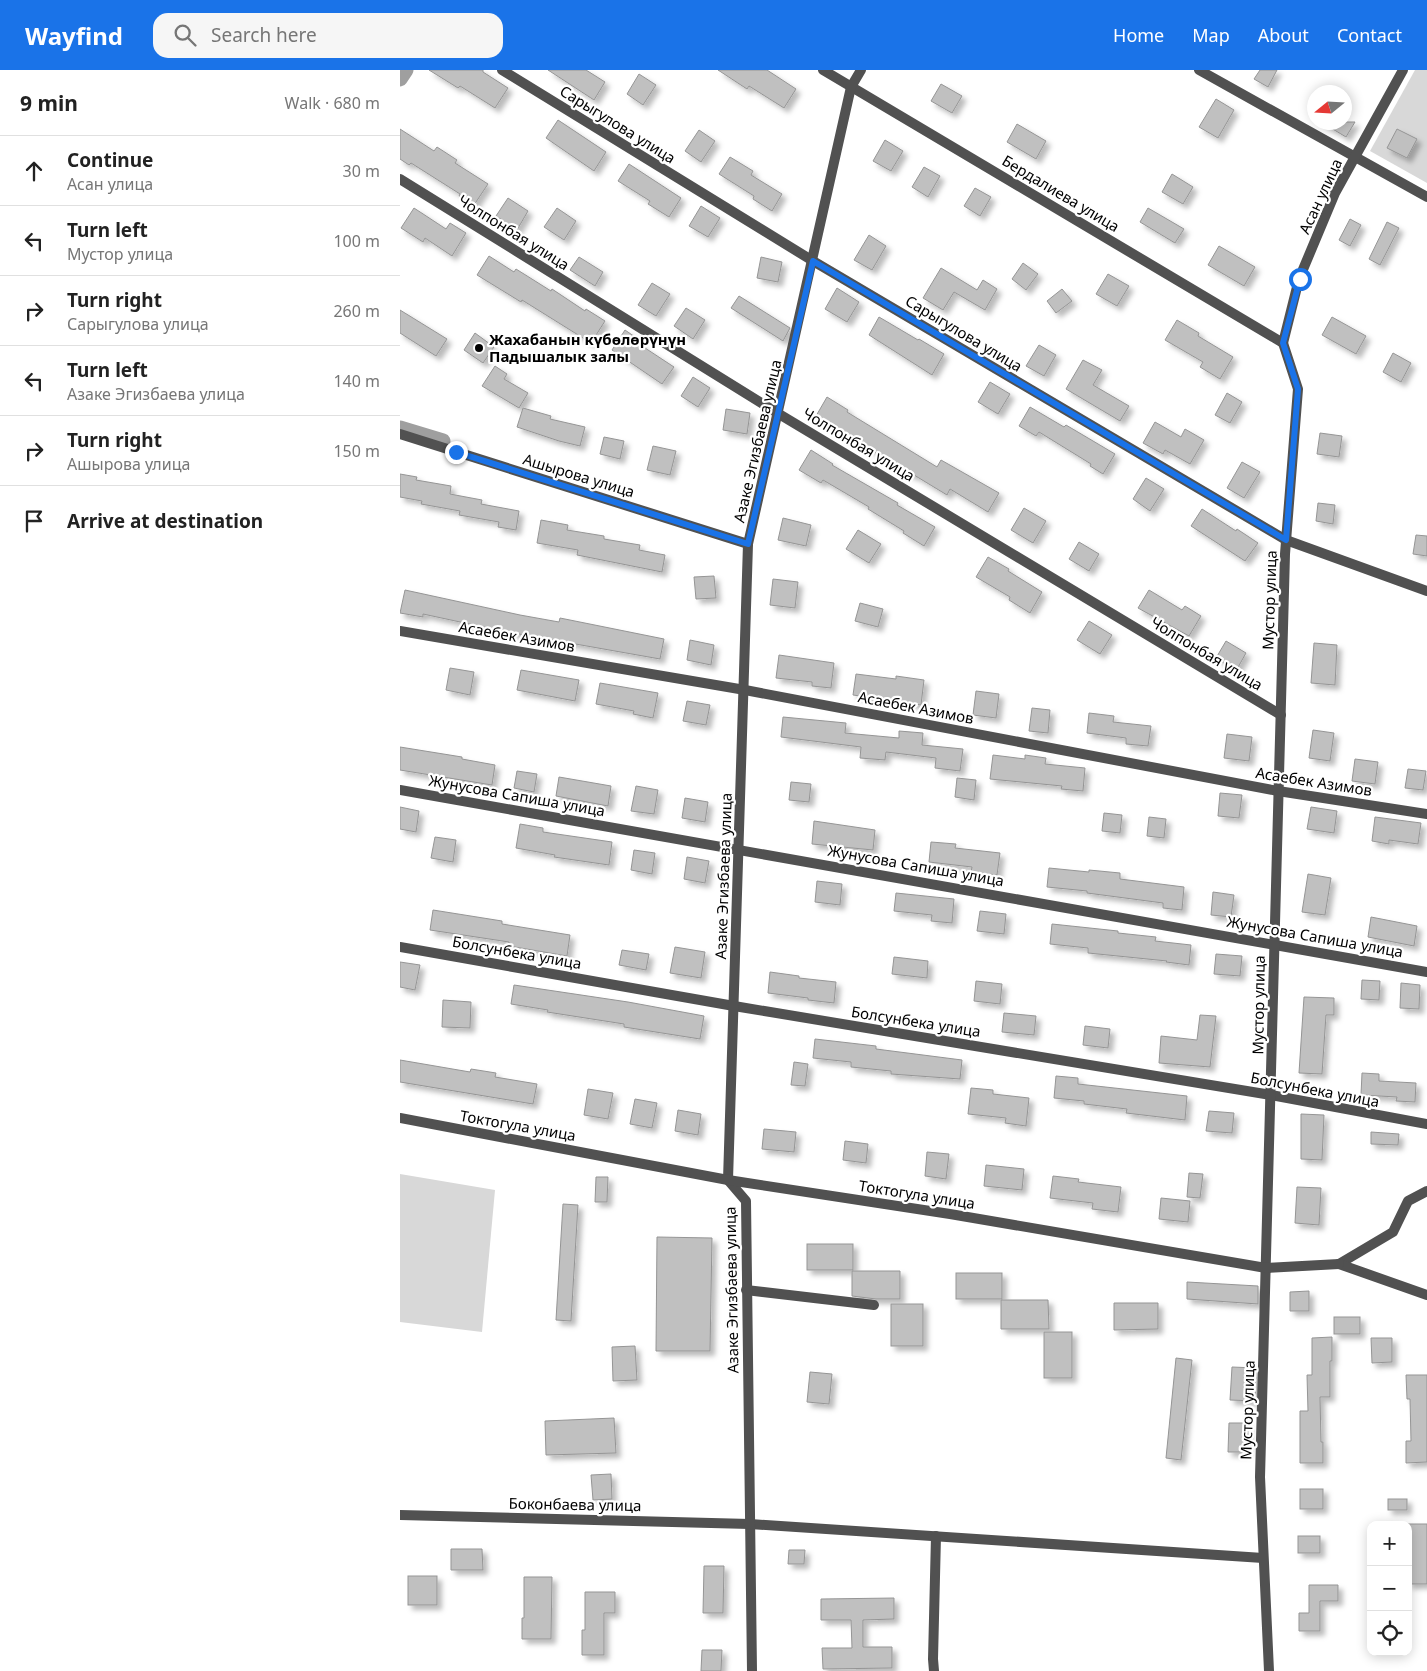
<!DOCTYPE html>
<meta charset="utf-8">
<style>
body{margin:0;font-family:"Noto Sans",sans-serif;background:#f6f6f6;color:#222}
.controls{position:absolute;right:15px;bottom:15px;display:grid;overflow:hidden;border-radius:10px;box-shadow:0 2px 12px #0003}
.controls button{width:45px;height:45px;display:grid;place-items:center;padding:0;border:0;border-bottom:1px solid #e0e0e0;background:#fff;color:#222;font:25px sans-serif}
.compass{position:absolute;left:907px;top:15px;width:45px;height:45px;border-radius:50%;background:#fff;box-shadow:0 2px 12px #0003;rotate:252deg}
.stop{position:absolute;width:15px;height:15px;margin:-11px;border:4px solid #1a73e8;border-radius:50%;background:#fff}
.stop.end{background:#1a73e8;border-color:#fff;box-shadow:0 1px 5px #0008}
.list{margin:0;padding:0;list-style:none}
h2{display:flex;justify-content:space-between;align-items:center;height:65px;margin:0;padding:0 20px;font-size:21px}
h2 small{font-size:16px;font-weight:400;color:#767676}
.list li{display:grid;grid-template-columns:32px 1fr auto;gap:15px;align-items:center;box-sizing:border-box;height:70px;padding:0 20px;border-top:1px solid #e0e0e0}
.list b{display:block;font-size:19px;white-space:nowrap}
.list p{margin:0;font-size:16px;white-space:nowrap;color:#767676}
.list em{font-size:16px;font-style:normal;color:#767676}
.icon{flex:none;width:28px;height:28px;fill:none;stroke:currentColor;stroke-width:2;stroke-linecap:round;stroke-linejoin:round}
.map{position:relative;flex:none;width:1027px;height:1601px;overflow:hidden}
header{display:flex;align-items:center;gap:30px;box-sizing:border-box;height:70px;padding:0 25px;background:#1a73e8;color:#fff}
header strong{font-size:24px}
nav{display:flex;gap:28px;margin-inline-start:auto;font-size:18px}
.search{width:350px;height:45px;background:#f6f6f6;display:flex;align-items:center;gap:12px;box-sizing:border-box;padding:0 18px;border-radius:15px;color:#767676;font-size:19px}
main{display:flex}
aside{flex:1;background:#fff}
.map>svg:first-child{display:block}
.green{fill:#d8d8d8}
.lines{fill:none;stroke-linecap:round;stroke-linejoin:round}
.canal{stroke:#9f9f9f;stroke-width:15}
.building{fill:#c0c0c0;stroke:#959595;filter:url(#shadow)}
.minor{stroke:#515151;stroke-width:10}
.tertiary{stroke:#515151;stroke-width:10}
.route{stroke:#1a73e8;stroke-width:6}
.poi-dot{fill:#000;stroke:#fff;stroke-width:2}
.labels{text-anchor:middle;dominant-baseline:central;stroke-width:4.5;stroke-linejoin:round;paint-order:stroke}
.street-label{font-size:15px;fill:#000;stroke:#fff}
.poi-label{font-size:15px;font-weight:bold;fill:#000;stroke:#fff;text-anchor:start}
</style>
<header>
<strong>Wayfind</strong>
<div class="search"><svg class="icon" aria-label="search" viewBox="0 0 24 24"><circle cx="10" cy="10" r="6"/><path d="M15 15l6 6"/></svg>Search here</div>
<nav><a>Home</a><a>Map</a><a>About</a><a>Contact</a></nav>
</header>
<main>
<aside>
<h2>9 min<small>Walk · 680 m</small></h2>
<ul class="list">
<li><svg class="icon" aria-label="ahead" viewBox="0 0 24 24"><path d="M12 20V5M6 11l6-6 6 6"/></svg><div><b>Continue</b><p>Асан улица</p></div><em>30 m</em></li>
<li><svg class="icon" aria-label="left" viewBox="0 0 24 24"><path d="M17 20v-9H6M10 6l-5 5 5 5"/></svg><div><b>Turn left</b><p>Мустор улица</p></div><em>100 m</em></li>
<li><svg class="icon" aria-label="right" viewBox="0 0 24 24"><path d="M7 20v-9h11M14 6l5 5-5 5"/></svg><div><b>Turn right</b><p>Сарыгулова улица</p></div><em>260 m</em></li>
<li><svg class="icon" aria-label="left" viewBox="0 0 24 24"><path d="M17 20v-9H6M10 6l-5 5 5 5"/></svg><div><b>Turn left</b><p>Азаке Эгизбаева улица</p></div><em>140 m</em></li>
<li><svg class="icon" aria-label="right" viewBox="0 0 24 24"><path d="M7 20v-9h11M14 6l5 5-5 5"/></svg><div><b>Turn right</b><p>Ашырова улица</p></div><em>150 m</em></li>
<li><svg class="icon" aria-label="arrive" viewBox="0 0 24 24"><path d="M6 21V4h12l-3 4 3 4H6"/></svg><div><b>Arrive at destination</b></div></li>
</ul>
</aside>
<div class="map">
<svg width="1027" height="1601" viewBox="0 0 1027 1601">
<defs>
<filter id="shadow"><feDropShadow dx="4.5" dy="4.5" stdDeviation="2.5" flood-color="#0004"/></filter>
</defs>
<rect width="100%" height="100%" fill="#fff"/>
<g class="green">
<path d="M1015 0H1027V113L970 81Z"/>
<path d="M0 1104 95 1120 82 1262 0 1252Z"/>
</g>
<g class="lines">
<g class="canal">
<path d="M0 9 6 0"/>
<path d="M0 358 43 371"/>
</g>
</g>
<g class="building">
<path d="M29 0H83V2L108 18 95 38 60 16 58 18Z"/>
<path d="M148 0H186L205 12 194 30Z"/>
<path d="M318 0H367L396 19 384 38 349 16 347 19Z"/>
<path d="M860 0H877L868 17 854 9Z"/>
<path d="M239 4 256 15 243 35 227 24Z"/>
<path d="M541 14 562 26 552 43 531 31Z"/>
<path d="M816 29 834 40 818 68 799 57Z"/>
<path d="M158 50 206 82 194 101 146 68Z"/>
<path d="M921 52H955L946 67Z"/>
<path d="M617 54 646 71 636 89 607 72Z"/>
<path d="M0 59 34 81 37 77 57 90 55 93 88 114 74 135 59 126 60 124 11 93 9 95 0 89Z"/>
<path d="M997 59 1017 69 1007 88 987 78Z"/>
<path d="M299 60 315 71 301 92 285 81Z"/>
<path d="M485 70 503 81 491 101 473 91Z"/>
<path d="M330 87 353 101 351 105 382 124 372 141 353 129 354 126 319 104Z"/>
<path d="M229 94 281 128 269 147 248 134 250 131 218 111Z"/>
<path d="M524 97 540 106 528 127 512 117Z"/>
<path d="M772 104 793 117 783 134 762 122Z"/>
<path d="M575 118 591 127 580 146 564 136Z"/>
<path d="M108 128 128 141 117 160 96 146Z"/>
<path d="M301 136 320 148 308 167 289 156Z"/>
<path d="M14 138 46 159 50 153 66 163 52 186 25 168 23 172 1 158Z"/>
<path d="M157 138 176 151 164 170 144 157Z"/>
<path d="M748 138 784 159 775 173 740 152Z"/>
<path d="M950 149 961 155 950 176 939 170Z"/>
<path d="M987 152 999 158 980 195 969 189Z"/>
<path d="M469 165 486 176 472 200 454 190Z"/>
<path d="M819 176 855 197 844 216 808 195Z"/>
<path d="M89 186 114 202 116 199 151 221 152 219 185 241 186 239 205 251 191 273 122 230 121 232 77 205Z"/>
<path d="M179 187 203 202 195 216 170 200Z"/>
<path d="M361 187 382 192 378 212 357 208Z"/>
<path d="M623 193 638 204 626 220 612 209Z"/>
<path d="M541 198 577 220 583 210 597 219 585 240 554 222 543 240 523 228Z"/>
<path d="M708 204 729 216 717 236 696 224Z"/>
<path d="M252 213 270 224 256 246 238 235Z"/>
<path d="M437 218 459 232 447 252 425 239Z"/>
<path d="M662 219 672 231 656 243 647 231Z"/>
<path d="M339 226 390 258 383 271 331 238Z"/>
<path d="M286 238 305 250 293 269 274 256Z"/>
<path d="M0 240 47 269 36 286 0 263Z"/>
<path d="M479 247 518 270 519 269 544 284 532 305 469 265Z"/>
<path d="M932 247 966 266 956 284 922 265Z"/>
<path d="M777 250 799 263 798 266 833 287 820 309 800 297 803 292 765 270Z"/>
<path d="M225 260 241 271 239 274 274 297 262 314 212 280Z"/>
<path d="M75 263 94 277 83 293 64 280Z"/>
<path d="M639 275 656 285 644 306 626 296Z"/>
<path d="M993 283 1011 293 1001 312 983 302Z"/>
<path d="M683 290 702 300 693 315 729 336 720 351 666 319Z"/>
<path d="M95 296 107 304 104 309 128 323 119 338 82 316Z"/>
<path d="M293 307 310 318 298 337 281 326Z"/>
<path d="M590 312 610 324 598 344 578 332Z"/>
<path d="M827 323 842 332 830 353 815 345Z"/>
<path d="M427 327 448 340 447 342 537 397 541 390 599 423 588 442 550 419 547 425 514 405 513 406 416 346Z"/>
<path d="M630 337 664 357 666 355 715 384 703 404 690 396 691 394 639 362 636 366 619 356Z"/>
<path d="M123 338 151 346 150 349 185 357 180 376 159 371 117 357Z"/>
<path d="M326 339 350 343 347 364 323 360Z"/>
<path d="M755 352 781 367 785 359 804 370 790 394 765 380 763 384 743 373Z"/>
<path d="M920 363 942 366 939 387 917 384Z"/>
<path d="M204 367 224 371 220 389 200 384Z"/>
<path d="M253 376 276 381 270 405 247 400Z"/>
<path d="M411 380 433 394 432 395 498 433 497 435 535 457 524 476 503 463 504 461 468 439 469 437 423 410 421 413 399 400Z"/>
<path d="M842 392 860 402 844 428 827 418Z"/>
<path d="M0 404 17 407 16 410 51 416 50 424 82 430 81 434 119 441 116 460 98 457 99 452 59 445 60 441 21 434 22 431 0 427Z"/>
<path d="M746 408 764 419 750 441 733 429Z"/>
<path d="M918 433 935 435 933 454 916 451Z"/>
<path d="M624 438 646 451 633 473 611 460Z"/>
<path d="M802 439 836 461 837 459 858 473 845 491 791 456Z"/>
<path d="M383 448 411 455 406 476 378 470Z"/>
<path d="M141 450 168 455 167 460 204 466V469L240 475 239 480 265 485 262 502 177 485 178 480 137 473Z"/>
<path d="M458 460 481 474 469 493 446 479Z"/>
<path d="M1016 465 1027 466V486L1013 484Z"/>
<path d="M679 472 699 484 689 501 669 489Z"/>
<path d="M588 487 609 499 608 501 642 522 630 543 609 530 610 527 576 507Z"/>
<path d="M314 506 316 528 296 529 294 507Z"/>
<path d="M373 509 398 512 395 538 370 535Z"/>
<path d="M5 520 120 545 159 552 160 548 264 569 260 589 102 561 23 544V547L0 543Z"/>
<path d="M749 520 782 540 785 536 801 546 789 566 738 538Z"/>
<path d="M460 533 483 539 478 557 455 551Z"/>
<path d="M689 551 712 565 700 584 677 570Z"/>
<path d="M290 570 314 575 311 595 287 590Z"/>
<path d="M826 571 846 583 836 601 816 588Z"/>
<path d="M914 573 937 575 935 615 911 613Z"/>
<path d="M379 585 434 593 431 618 412 616V612L376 608Z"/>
<path d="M50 598 74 602 70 625 46 620Z"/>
<path d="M121 600 179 610 175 631 117 620Z"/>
<path d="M456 604 496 609V606L524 610 521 635 453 625Z"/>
<path d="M200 613 258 623 253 648 233 644 234 641 196 634Z"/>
<path d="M576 621 599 624 596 648 573 645Z"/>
<path d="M287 631 310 635 306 655 283 651Z"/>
<path d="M632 638 650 640 648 663 629 661Z"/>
<path d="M689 643 714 646 713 652 751 656 748 676 726 674V668L687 663Z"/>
<path d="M383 647 446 653 445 663 499 668V661L523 663 522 675 563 679 560 701 535 698 536 688 486 682 485 690 460 688 461 677 381 667Z"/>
<path d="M913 660 934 663 930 691 909 688Z"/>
<path d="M827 664 852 667 849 691 824 688Z"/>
<path d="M0 677 62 687V689L95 695 92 715 0 700Z"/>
<path d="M593 685 625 689V685L646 688 645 694 685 698 683 721 661 719 662 716 590 709Z"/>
<path d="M955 689 978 692 975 714 952 711Z"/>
<path d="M1008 699 1026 701 1023 720 1005 718Z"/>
<path d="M117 701 137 704 134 722 114 718Z"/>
<path d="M159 707 211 716 208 736 156 726Z"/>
<path d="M557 708 576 710 574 730 555 727Z"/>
<path d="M391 712 411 714 409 732 389 730Z"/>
<path d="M236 716 258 720 254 744 231 741Z"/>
<path d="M820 723 842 725 839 748 818 746Z"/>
<path d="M285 728 308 732 305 752 282 748Z"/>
<path d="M0 737 19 741 16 762 0 759Z"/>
<path d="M911 737 937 741 934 763 907 759Z"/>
<path d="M704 743 722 745 720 763 702 761Z"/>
<path d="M749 747 766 749 764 768 747 766Z"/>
<path d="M975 747 1021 753 1018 774 989 770V774L972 771Z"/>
<path d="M414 751 475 760 473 780 412 774Z"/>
<path d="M120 754 143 758V762L212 772 209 795 154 787 155 785 116 778Z"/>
<path d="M35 767 56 770 53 792 31 788Z"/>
<path d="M531 772 556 774 555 778 600 783 597 805 571 802 572 797 529 792Z"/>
<path d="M234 780 255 783 252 804 231 800Z"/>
<path d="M287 787 309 791 305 813 284 809Z"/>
<path d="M649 798 689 802V800L720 803V809L784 817 782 840 763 838V833L687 823V821L647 817Z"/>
<path d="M908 804 931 808 925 845 902 842Z"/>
<path d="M417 811 442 814 440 835 415 832Z"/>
<path d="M813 822 834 825 831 847 811 845Z"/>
<path d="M496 823 554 829 552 853 531 851 532 845 494 841Z"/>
<path d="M33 840 102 851V854L170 865 167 886 109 876V872L30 860Z"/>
<path d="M580 841 606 844 604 864 577 861Z"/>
<path d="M971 847 1017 856 1014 876 968 867Z"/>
<path d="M652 854 718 861V863L756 867 755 871 791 875 789 895 766 892 767 891 688 883V878L650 874Z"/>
<path d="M275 877 305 882 301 908 270 903Z"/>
<path d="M222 880 249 884 246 900 219 895Z"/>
<path d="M816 884 842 886 840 906 814 904Z"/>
<path d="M494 887 528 891 527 908 492 904Z"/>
<path d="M0 892 20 895 15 920 0 917Z"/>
<path d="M370 902 399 906V908L436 912 434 933 408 930V928L368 923Z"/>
<path d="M962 910 980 911 979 930 961 929Z"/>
<path d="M576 911 602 914 600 934 574 931Z"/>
<path d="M1001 913 1020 915 1019 939 1000 938Z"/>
<path d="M114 915 228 932 304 946 300 969 224 957V954L147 942 148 940 111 934Z"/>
<path d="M904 927 934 928V945H926L922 1004 899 1003Z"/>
<path d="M43 930 71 932 70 958 42 957Z"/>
<path d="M604 943 636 946 634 965 602 962Z"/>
<path d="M800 945 816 946 810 997 759 993 761 966 797 970Z"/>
<path d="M685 956 710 959 708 978 683 975Z"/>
<path d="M415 969 476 976V979L562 990 560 1009 491 1004V1001L451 997V992L413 988Z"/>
<path d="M0 990 70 1002 71 999 96 1003 95 1007 137 1014 133 1034 0 1012Z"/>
<path d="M394 992 408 994 405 1016 391 1015Z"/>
<path d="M962 1003 979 1004V1011L1016 1013 1015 1032 996 1031 997 1027 961 1025Z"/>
<path d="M656 1006 678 1008V1014L787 1026 785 1050 726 1043 727 1039 684 1034V1031L654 1028Z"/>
<path d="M571 1018 593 1020V1024L629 1028 626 1056 605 1053 606 1048 568 1044Z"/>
<path d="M188 1019 213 1023 208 1049 184 1045Z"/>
<path d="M235 1029 257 1033 252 1058 230 1054Z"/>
<path d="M278 1040 301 1044 298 1065 275 1061Z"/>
<path d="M809 1041 834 1043 832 1063 806 1061Z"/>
<path d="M901 1044 924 1045 922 1090 901 1089Z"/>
<path d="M364 1059 396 1062 394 1082 362 1079Z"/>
<path d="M971 1062 999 1064 998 1075 971 1074Z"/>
<path d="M445 1071 468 1074 466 1093 443 1090Z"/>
<path d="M527 1082 549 1084 546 1109 525 1106Z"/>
<path d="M586 1095 624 1099 622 1120 584 1116Z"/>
<path d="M789 1103 803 1104 800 1128 787 1127Z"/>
<path d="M653 1106 679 1109 678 1112 721 1117 718 1142 692 1139 693 1133 650 1128Z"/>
<path d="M196 1107H208L207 1132H195Z"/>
<path d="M897 1117 921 1118 919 1155 895 1153Z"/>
<path d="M761 1128 790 1131 788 1152 759 1149Z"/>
<path d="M163 1134 178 1135 171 1251 156 1250Z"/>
<path d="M257 1167 312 1168 310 1281H256Z"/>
<rect x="407" y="1174" width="46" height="26"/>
<path d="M452 1201H500V1229H476L452 1226Z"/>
<rect x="556" y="1203" width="46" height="26"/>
<path d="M787 1212 858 1216V1234L787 1229Z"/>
<path d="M909 1221V1241H890V1222Z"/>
<path d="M601 1230H648L649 1259H601Z"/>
<path d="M714 1233H758V1259L714 1260Z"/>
<rect x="491" y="1234" width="32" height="42"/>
<rect x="934" y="1247" width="26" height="17"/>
<rect x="644" y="1262" width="28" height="46"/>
<path d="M932 1267V1291H930V1327H920L921 1372H923V1393H900V1341H908L907 1305H912V1268Z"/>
<path d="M971 1268H992V1292L972 1293Z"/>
<path d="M235 1276 237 1310 213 1311 212 1277Z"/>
<path d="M776 1288 792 1290 781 1390 766 1388Z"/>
<path d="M832 1297 856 1298 855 1331 830 1330Z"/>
<path d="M410 1302 432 1304 429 1334 407 1332Z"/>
<path d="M1006 1305H1027V1392L1006 1393V1371H1011L1010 1329H1007Z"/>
<path d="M214 1348 216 1383 146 1385 145 1351Z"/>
<path d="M829 1353H848L847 1382H828Z"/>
<path d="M211 1404 212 1429 193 1430 191 1405Z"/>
<rect x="900" y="1419" width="23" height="20"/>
<rect x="988" y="1429" width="19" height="11"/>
<path d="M1027 1454V1514H1008V1454Z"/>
<rect x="898" y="1466" width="22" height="17"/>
<path d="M51 1479H82L83 1500H51Z"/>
<path d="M389 1480H405L404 1494H388Z"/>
<path d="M304 1496H324L323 1543H303Z"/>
<rect x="8" y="1506" width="29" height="29"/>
<path d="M124 1507H152L151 1569H122V1548H124Z"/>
<path d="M909 1515H938V1531H920V1561H899V1543H909Z"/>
<path d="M185 1522H215V1543H204V1585H182V1560H185Z"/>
<path d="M494 1528V1549L463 1550V1577H492V1598L423 1599 422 1578H452L451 1550H421V1529Z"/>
<path d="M302 1580H322L321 1601H301Z"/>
</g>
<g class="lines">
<g class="minor">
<path d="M102 0 413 191 886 470 1027 521"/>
<path d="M423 0 883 273"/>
<path d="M799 0 1027 127"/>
<path d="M0 109 379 344 881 645"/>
<path d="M883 273 899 209 935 123 1003 0"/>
<path d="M0 561 345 620 878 721 1027 744"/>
<path d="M0 720 1027 902"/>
<path d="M0 877 334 936 871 1025 1027 1054"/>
<path d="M939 1194 993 1162 1008 1131 1027 1121"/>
<path d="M939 1194 1027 1225"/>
<path d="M346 1220 474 1235"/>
<path d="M350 1454 863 1488"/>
<path d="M352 1601 346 1131 328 1110 348 474 451 17 461 0"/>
<path d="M534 1601 533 1589 536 1466"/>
<path d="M869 1601 860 1407 885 484 898 319 883 273"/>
</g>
<g class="tertiary">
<path d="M0 364 348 474"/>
<path d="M0 1048 328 1110 550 1144 866 1198 939 1194"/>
<path d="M0 1445 350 1454"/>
</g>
</g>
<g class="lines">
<path class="route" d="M56 382 348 474 413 191 886 470 898 319 883 273 900 209"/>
</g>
<circle class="poi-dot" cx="79" cy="278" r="5"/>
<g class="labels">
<g class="street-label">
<text transform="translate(218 54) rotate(32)">Сарыгулова улица</text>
<text transform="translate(661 123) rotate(31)">Бердалиева улица</text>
<text transform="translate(920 126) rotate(-65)">Асан улица</text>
<text transform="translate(114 162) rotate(32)">Чолпонбая улица</text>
<text transform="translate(564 263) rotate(31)">Сарыгулова улица</text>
<text transform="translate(357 371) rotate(-77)">Азаке Эгизбаева улица</text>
<text transform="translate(459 374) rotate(31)">Чолпонбая улица</text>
<text transform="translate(179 405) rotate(17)">Ашырова улица</text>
<text transform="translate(869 530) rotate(-88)">Мустор улица</text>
<text transform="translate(117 566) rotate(10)">Асаебек Азимов</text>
<text transform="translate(807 583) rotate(31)">Чолпонбая улица</text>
<text transform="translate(516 637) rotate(11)">Асаебек Азимов</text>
<text transform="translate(914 711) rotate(9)">Асаебек Азимов</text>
<text transform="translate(117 725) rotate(10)">Жунусова Сапиша улица</text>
<text transform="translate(516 795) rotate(10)">Жунусова Сапиша улица</text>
<text transform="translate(323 806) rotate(-88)">Азаке Эгизбаева улица</text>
<text transform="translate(915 866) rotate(10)">Жунусова Сапиша улица</text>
<text transform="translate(117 882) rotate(10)">Болсунбека улица</text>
<text transform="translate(858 935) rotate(-89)">Мустор улица</text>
<text transform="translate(516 951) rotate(9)">Болсунбека улица</text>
<text transform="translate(915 1019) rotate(11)">Болсунбека улица</text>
<text transform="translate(118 1055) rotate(10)">Токтогула улица</text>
<text transform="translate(517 1124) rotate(9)">Токтогула улица</text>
<text transform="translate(331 1220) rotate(-91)">Азаке Эгизбаева улица</text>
<text transform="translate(847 1340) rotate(-88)">Мустор улица</text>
<text transform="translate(175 1434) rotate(1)">Боконбаева улица</text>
</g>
<g class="poi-label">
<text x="89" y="269">Жахабанын күбөлөрүнүн<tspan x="89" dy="17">Падышалык залы</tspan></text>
</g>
</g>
</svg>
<div class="controls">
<button>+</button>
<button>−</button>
<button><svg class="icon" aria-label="locate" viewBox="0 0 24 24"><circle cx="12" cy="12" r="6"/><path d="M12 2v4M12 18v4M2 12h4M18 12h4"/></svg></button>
</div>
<svg class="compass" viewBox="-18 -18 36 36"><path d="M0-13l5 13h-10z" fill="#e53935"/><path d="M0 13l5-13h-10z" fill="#767676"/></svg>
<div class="stop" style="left:900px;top:209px"></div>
<div class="stop end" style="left:56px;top:382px"></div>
</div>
</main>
